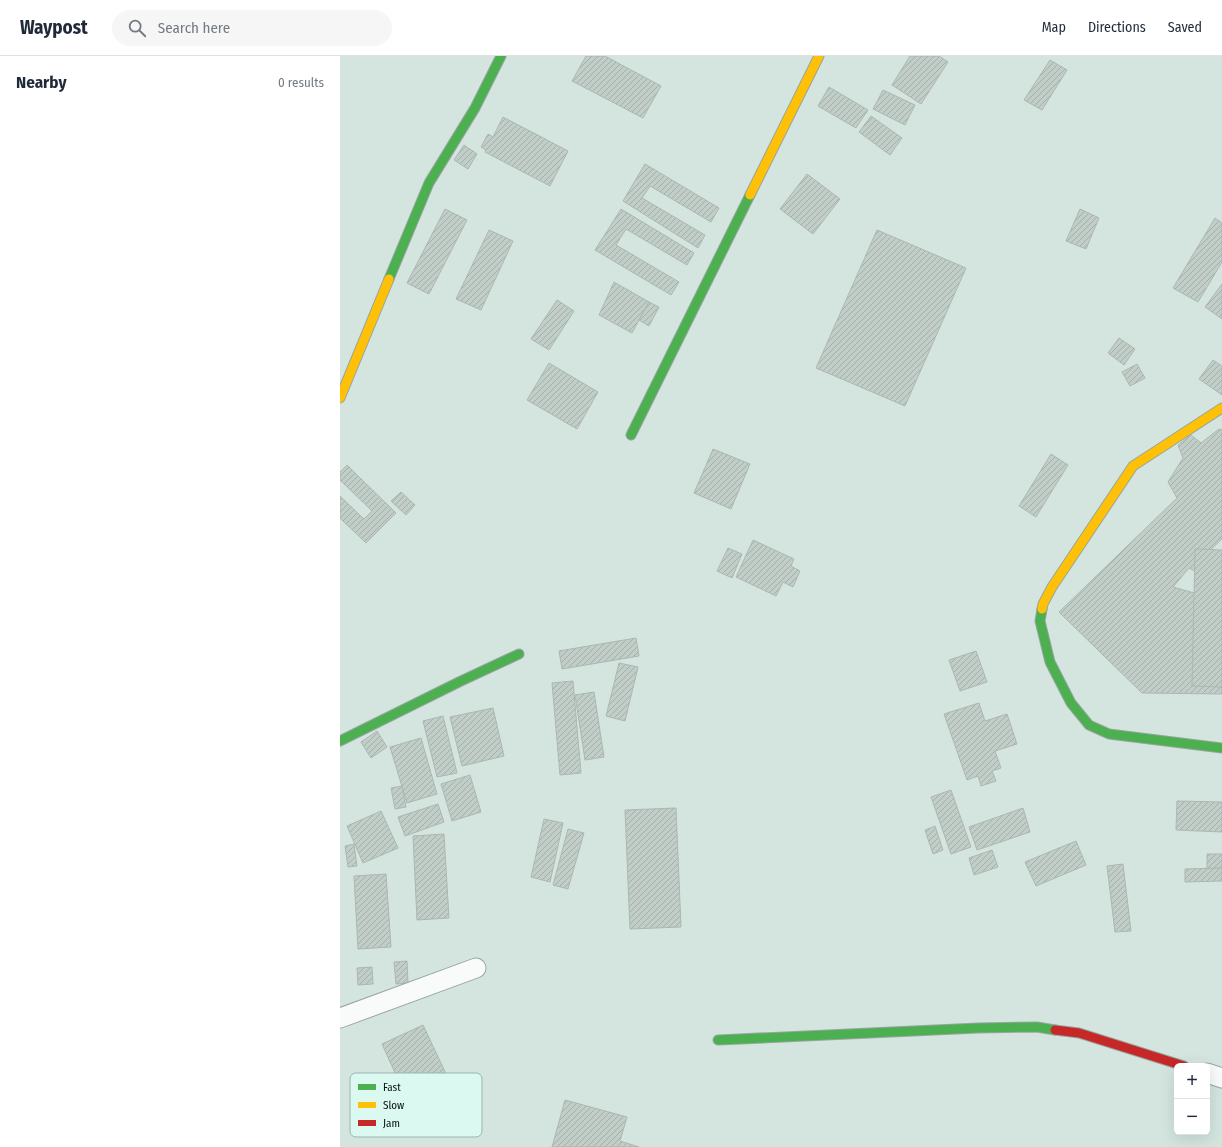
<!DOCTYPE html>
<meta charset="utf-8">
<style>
body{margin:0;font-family:"Fira Sans Condensed",sans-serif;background:#f6f6f7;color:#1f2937}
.controls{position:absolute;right:12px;bottom:12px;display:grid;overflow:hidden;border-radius:6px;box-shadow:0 4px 16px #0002}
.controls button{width:36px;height:36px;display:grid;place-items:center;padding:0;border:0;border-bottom:1px solid #e0e1e3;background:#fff;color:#1f2937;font:20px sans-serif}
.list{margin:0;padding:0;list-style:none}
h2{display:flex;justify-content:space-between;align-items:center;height:52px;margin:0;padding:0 16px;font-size:17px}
h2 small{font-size:13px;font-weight:400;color:#747a83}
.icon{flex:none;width:22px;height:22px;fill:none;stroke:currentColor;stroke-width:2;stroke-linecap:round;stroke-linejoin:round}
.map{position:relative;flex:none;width:882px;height:1091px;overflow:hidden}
header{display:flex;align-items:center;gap:24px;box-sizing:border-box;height:56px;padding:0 20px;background:#fff;border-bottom:1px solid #e0e1e3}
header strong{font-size:19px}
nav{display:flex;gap:22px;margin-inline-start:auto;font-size:14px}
.search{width:280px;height:36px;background:#f6f6f7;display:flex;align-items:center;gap:10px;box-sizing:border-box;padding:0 14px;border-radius:22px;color:#747a83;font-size:15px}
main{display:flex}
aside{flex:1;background:#fff}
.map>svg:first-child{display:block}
.building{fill:url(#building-hatch);stroke:#acb7b1;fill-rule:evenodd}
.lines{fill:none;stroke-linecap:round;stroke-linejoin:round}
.street-casing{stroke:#98a5a1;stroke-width:21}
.fast-casing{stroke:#98a5a1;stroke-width:11}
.slow-casing{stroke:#98a5a1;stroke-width:11}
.jam-casing{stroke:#98a5a1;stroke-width:11}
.street{stroke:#f9fbfa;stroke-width:19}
.fast{stroke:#4caf50;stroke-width:9}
.slow{stroke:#ffc107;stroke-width:9}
.jam{stroke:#c62828;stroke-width:9}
.key{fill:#dbf9f1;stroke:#9bb3ad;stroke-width:1}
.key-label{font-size:11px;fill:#07110e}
</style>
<header>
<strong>Waypost</strong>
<div class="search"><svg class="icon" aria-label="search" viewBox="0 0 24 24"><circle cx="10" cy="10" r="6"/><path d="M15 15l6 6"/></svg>Search here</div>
<nav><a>Map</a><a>Directions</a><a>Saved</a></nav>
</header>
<main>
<aside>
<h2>Nearby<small>0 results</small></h2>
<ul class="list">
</ul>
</aside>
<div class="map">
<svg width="882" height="1091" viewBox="0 0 882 1091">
<defs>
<pattern id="building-hatch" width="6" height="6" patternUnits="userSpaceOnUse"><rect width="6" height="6" fill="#c1cdc7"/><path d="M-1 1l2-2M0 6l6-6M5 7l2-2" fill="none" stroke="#a4afaa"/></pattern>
</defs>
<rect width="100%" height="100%" fill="#d4e5e0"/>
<g class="building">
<path d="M246 0H265L321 30 303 62 232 25Z"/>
<path d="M570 0H599L608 6 581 48 552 29Z"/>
<path d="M710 4 727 14 702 54 684 44Z"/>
<path d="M489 31 528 54 516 72 478 50Z"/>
<path d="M543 34 575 49 565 69 533 53Z"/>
<path d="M531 60 562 82 550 99 519 76Z"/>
<path d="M163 61 228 95 210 130 145 96 146 94 141 91 148 78 153 81Z"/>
<path d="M124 89 137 98 128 113 114 104Z"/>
<path d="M305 108 379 152 371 166 310 130 302 142 365 179 358 192 283 145Z"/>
<path d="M467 118 500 143 473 178 440 153Z"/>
<path d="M105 153 127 164 89 238 67 227Z"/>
<path d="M281 153 354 197 347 209 286 173 276 189 339 226 331 239 255 194Z"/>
<path d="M740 153 759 162 746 193 726 185Z"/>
<path d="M875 162 882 167V206L858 246 833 232Z"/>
<path d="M149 174 173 185 141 254 116 243Z"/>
<path d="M537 174 626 212 565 350 476 312Z"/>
<path d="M274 226 309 246 292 277 259 259Z"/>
<path d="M882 228V263L865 251Z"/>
<path d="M217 244 234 255 209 294 191 283Z"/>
<path d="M309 246 319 251 309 270 299 264Z"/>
<path d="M779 282 795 293 784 309 768 297Z"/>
<path d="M873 304 882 310V339L859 323Z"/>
<path d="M209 307 258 336 237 373 187 344Z"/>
<path d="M797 308 805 322 790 330 782 316Z"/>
<path d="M879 373 882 374V483L863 501 882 502V638L802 637 719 556 837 442 828 426 843 402 838 389 851 379 861 387ZM849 512 858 517V538L833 531Z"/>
<path d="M373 393 410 408 391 453 354 437Z"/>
<path d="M711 398 728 409 696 461 679 450Z"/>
<path d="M7 409 56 457 26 487 0 462V440L24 463 32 455 0 424V416Z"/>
<path d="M61 436 75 449 66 459 51 445Z"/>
<path d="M413 484 454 503 451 510 460 515 453 531 443 526 436 540 396 521Z"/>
<path d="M388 492 402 498 392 522 377 515Z"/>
<path d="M855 493 882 494V631L852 630Z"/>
<path d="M296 582 299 600 222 613 219 595Z"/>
<path d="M636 595 647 626 620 635 609 604Z"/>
<path d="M279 607 298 611 285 665 266 660Z"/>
<path d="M233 625 241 717 220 719 212 627Z"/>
<path d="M254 636 264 701 245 704 235 639Z"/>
<path d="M639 647 645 665 667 658 677 688 655 695 661 712 652 715 656 725 641 730 638 720 627 724 604 658Z"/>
<path d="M153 652 164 700 122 710 110 661Z"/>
<path d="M103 660 117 717 97 721 83 665Z"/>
<path d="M37 675 47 691 31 702 21 686Z"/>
<path d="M81 682 97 738 67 747 50 691Z"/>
<path d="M130 719 141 756 112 765 101 728Z"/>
<path d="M62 730 66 751 55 753 51 732Z"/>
<path d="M611 734 631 791 611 798 591 741Z"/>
<path d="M837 745 882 746V776L836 774Z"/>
<path d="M98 748 104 766 65 780 58 761Z"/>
<path d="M336 752 341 871 290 873 285 754Z"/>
<path d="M683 752 690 776 637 794 629 771Z"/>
<path d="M41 755 58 792 23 807 7 770Z"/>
<path d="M204 763 223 767 210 826 191 821Z"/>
<path d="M595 770 603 794 593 798 585 774Z"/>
<path d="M228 773 244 777 228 833 213 829Z"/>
<path d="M104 778 109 862 77 864 73 780Z"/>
<path d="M736 785 746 809 696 830 685 806Z"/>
<path d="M14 788 17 810 8 811 5 790Z"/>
<path d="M652 794 658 811 634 819 629 802Z"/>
<path d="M867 798H882V812L867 813Z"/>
<path d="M783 808 791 875 775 876 767 810Z"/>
<path d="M882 812V825L845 826V813Z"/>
<path d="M46 818 51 891 18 893 14 820Z"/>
<path d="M67 905 68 927 56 928 54 906Z"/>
<path d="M32 911 33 928 18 929 17 912Z"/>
<path d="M83 969 108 1022 66 1041 42 988Z"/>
<path d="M225 1044 287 1061 280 1085 299 1091H212Z"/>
</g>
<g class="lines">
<defs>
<g id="street">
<path d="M0 962 136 912"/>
<path d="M867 1017 882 1022"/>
</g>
<g id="fast">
<path d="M49 223 89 127 135 52 161 0"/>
<path d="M291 379 410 139"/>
<path d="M702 553 700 565 710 606 731 647 749 669 769 678 882 692"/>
<path d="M0 685 121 625 179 598"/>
<path d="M378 984 638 972 697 971 715 974"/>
</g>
<g id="slow">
<path d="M410 139 479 0"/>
<path d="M0 342 49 223"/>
<path d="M702 553 703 548 712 531 793 410 882 352"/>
</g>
<path id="jam" d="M715 974 739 977 844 1010"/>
</defs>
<use href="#street" class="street-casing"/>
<use href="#fast" class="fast-casing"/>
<use href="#slow" class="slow-casing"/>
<use href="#jam" class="jam-casing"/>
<use href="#street" class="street"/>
<use href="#fast" class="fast"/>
<use href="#slow" class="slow"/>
<use href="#jam" class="jam"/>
</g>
<rect x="10" y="1017" width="132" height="64" rx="6" class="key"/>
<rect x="18" y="1028" width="18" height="6" fill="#4caf50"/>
<rect x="18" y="1046" width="18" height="6" fill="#ffc107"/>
<rect x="18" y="1064" width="18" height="6" fill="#c62828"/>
<g class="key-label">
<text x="43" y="1035">Fast</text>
<text x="43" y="1053">Slow</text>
<text x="43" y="1071">Jam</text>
</g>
</svg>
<div class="controls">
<button>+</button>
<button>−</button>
</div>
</div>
</main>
